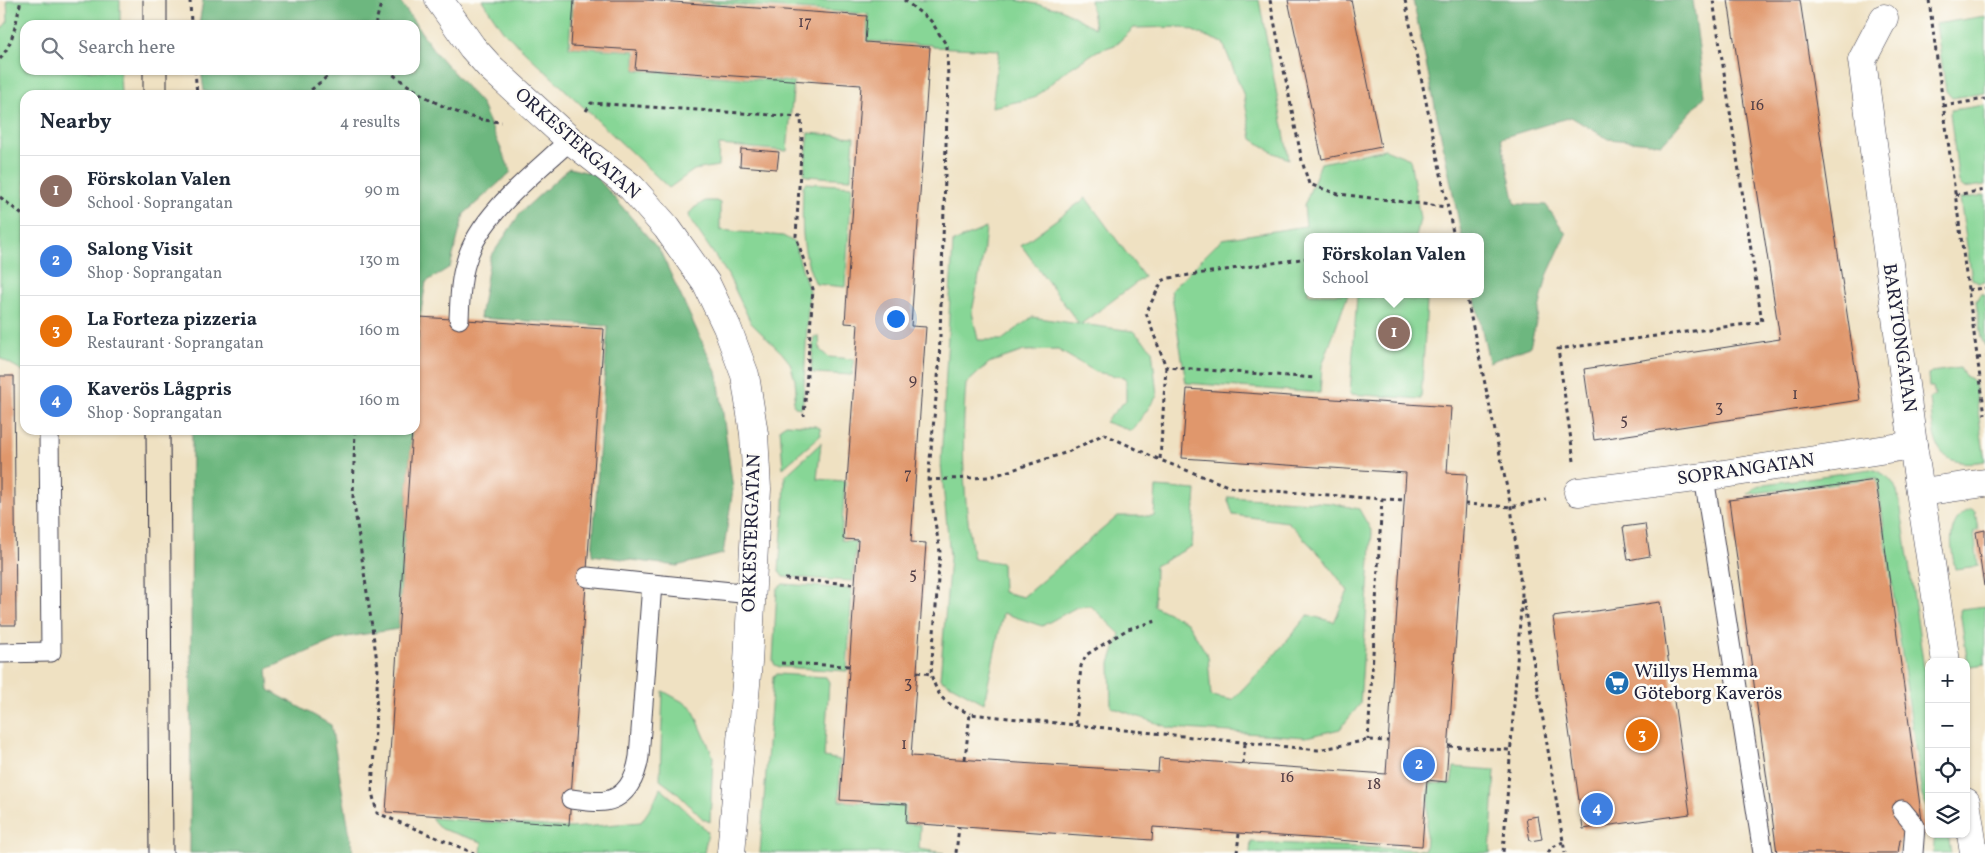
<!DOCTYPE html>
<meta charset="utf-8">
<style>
body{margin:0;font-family:Vollkorn,serif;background:#f2f2f3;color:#1f2937}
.controls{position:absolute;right:15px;bottom:15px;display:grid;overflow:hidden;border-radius:10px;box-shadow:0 1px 4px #0004}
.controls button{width:45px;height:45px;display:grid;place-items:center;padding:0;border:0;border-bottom:1px solid #e0e1e3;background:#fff;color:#1f2937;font:25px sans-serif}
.you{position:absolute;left:895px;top:318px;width:18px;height:18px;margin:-12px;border:4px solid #fff;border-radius:50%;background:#1a73e8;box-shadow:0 0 0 8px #1a73e833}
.badge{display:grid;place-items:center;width:32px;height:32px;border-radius:50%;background:#7c3aed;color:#fff;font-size:16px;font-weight:700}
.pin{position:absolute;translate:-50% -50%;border:2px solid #fff;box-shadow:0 1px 5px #0006}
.popup{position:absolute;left:1304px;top:233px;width:180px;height:65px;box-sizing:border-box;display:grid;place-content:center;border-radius:10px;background:#fff;filter:drop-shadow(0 1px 4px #0005);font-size:16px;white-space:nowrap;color:#747a83}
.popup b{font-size:19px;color:#1f2937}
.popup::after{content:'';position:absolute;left:50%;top:100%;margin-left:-10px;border:10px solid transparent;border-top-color:#fff}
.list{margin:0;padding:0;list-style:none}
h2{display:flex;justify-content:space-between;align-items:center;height:65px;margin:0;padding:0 20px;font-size:21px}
h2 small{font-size:16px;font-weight:400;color:#747a83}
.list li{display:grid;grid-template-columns:32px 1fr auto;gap:15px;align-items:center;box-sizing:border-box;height:70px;padding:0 20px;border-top:1px solid #e0e1e3}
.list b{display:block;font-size:19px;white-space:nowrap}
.list p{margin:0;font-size:16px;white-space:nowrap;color:#747a83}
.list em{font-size:16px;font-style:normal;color:#747a83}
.icon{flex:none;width:28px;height:28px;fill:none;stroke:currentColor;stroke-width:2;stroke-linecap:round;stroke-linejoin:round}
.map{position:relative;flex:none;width:1985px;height:853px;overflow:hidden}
.search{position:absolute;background:#fff;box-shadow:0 1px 4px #0004;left:20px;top:20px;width:400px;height:55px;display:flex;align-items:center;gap:12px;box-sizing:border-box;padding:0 18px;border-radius:15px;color:#747a83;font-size:19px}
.panel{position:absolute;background:#fff;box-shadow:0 1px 4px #0004;left:20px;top:90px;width:400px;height:345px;border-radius:15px}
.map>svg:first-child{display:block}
.green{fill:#87d696;stroke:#547c68}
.forest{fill:#6db77f;stroke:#486c5d}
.building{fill:#e0976c}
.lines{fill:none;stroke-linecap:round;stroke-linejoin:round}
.service-casing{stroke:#413f4f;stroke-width:21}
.minor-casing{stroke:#413f4f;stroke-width:29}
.path{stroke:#413f4f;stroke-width:3;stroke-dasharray:4 4;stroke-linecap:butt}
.service{stroke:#fff;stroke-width:19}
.minor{stroke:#fff;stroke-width:28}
.tram{stroke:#22223b;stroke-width:1}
.labels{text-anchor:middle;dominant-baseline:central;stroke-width:5;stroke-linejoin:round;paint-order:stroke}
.number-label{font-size:16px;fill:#523f47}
.street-label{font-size:19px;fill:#22223b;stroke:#fdfcf7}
.poi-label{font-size:19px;fill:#22223b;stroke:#fdfcf7;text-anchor:start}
</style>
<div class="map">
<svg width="1985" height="853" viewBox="0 0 1985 853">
<rect width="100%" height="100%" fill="#fdfcf7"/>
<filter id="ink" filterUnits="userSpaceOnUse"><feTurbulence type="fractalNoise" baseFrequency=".02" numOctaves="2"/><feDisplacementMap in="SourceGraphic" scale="10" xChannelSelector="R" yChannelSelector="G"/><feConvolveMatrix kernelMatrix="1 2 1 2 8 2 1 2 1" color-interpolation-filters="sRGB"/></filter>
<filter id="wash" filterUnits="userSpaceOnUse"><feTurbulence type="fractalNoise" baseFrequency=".0096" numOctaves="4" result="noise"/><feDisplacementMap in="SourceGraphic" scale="20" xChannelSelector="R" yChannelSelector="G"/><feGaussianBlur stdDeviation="1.12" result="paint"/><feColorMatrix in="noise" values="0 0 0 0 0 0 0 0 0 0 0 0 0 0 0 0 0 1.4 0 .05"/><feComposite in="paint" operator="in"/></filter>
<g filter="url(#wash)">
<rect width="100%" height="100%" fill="#efe1c2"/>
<g class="green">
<path d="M7 0H120V25H25V70H120L121 95H25V372L0 358V31L8 21Z"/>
<path d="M482 0H572L569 47 635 51V70L794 82 787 151 719 145 718 166 694 170 669 188 503 31Z"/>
<path d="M1016 0 1061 9 1095 28 1090 0H1259L1289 159 1274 153 1252 139 1244 96 1223 43 1183 27 1134 28 1115 45 1097 51 1064 72 1034 98 992 107 999 50 933 47 931 45 867 41 868 14 688 1Z"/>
<path d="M1985 16V93L1952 98 1946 91 1936 24Z"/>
<path d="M1985 105V185L1964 188 1959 183 1950 113 1952 110Z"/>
<path d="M809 133 854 137 851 179 806 176 804 173Z"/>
<path d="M1385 149 1410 159 1420 219 1416 237H1308V294H1348L1322 366 1320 393 1186 383 1171 290 1222 239 1306 226 1304 206 1321 163Z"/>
<path d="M806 183 852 186 845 287 816 284C800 253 802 220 803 186Z"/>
<path d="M1985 195V282L1978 283 1972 279 1960 199Z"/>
<path d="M1086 198 1144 277 1081 324 1133 331 1152 349 1157 396 1132 431 1105 422 1126 400V378L1096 372 1058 350 1024 351 989 363 966 384C961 443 963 501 974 559L1002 563 1003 592 1023 597 1118 516H1154L1156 487 1196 490 1192 546 1155 566 1154 606 1187 622 1208 656 1211 696 1232 700 1267 664 1308 615 1334 622 1348 591 1323 558 1288 522 1233 515 1227 497 1331 503 1359 509 1372 532 1360 704 1340 729 1306 737 1170 728 1111 707 1110 663 1120 634 1091 606 1077 607 1042 626 1003 613 984 703 940 679 950 557 941 464 953 242 986 228 983 256 972 312 978 340H1002L1032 317 1079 324 1021 245Z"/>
<path d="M705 201H716L720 203V230L783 236 794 242 809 291 803 402 801 408 795 407 793 404 796 391 795 380 790 363 782 353 751 323 728 275 690 219 689 214 694 208Z"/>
<path d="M1980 294H1985V346L1981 338 1976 301Z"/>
<path d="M1357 296 1427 301 1421 399 1350 394Z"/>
<path d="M814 337H819L820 350 828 357 854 359 852 375 813 373 811 370Z"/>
<path d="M1960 368 1964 375 1974 381 1985 461C1932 470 1934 439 1930 398L1935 396 1933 387H1929L1928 375 1931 372Z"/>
<path d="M786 424 815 426 820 428 821 435 783 468 780 428Z"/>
<path d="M821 443 817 479 845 481 841 540 856 542 853 581 783 577 779 571 784 505 785 476Z"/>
<path d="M1871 469C1894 476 1897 487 1901 509L1929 703V811L1922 796 1877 478 1748 494 1753 489 1765 484Z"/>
<path d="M1971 509 1975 511 1978 530 1974 531 1978 566 1955 569C1951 547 1945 520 1971 509Z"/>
<path d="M783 584 852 589 847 671 780 667 775 665 773 661 777 589Z"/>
<path d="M1985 606V664L1971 666 1968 665 1960 611 1961 609Z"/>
<path d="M777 674 826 677 829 682 824 757 840 760 839 801 905 806V824L920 825 919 849 944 853H760L773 679V676Z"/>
<path d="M663 691 692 707 713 756 710 822 703 819 676 792 660 780Z"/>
<path d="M1454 767 1495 770 1490 853H1250L1251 842 1425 850 1430 783 1451 784Z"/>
<path d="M660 788 679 804 708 832 704 853H481L482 842 441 829 431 818 571 828 641 822 652 806Z"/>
<path d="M1935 834H1948L1951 853H1933Z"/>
</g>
<g class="forest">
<path d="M203 0H399L435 52 481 103 511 172 464 214 450 267 426 282 420 317 415 391V95H217L204 91 201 70H415V25H199Z"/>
<path d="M1413 0H1693L1705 96 1662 144 1608 139 1571 117 1501 138 1515 204 1546 205 1566 234 1547 276 1530 347 1489 362 1474 294H1480V237H1462Z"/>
<path d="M569 168 594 174 660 251 718 376 733 489 723 554 677 566 592 555 608 326 480 318 490 258 521 212Z"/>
<path d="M192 430H412L398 629 340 638 267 669 269 690 331 725 353 853H190Z"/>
</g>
<g id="blocks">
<g class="building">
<path d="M574 0H646L867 16 865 42 930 47 911 326 926 327 911 542 926 543 911 756 1158 772 1159 758 1386 774 1406 473 1182 458 1187 389 1451 407 1447 473 1467 474 1446 782 1427 780 1422 846 1153 827 1152 840 906 823 907 804 840 800 858 540 843 539 858 324 845 323 861 85 635 69 637 50 571 46Z"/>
<path d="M1288 0H1351L1381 147 1322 159Z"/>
<path d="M1728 0H1800L1860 400 1594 440 1584 369 1780 339Z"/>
<path d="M741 149 779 152 777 169 740 166Z"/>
<path d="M420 317 604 329 569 825 386 812 412 430H415V391Z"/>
<path d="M0 376H14L16 625H0Z"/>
<path d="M1876 480 1924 835 1900 840 1898 853H1777L1729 500Z"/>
<path d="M1645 524 1650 556 1628 560 1623 527Z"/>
<path d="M1985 530V586H1984L1976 532Z"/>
<path d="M1660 602 1690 814 1583 829 1553 617Z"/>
<path d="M1538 816 1542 839 1530 841 1526 818Z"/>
</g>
</g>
</g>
<g filter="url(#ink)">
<use href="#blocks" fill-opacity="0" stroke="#413f4f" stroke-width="1"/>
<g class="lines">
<defs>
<g id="service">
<path d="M459 319C460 300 460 280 466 262 479 215 535 173 570 140"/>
<path d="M1704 477 1763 853"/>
<path d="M587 577 652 584"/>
<path d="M0 653 51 652 49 430"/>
<path d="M571 799C582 800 596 803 606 801 627 797 636 776 639 757L652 584 751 594"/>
<path d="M1902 810 1915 826 1913 853"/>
</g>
<g id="minor">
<path d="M439 0 472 47 490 67 570 140 631 187 667 228 706 283 727 327 745 375 754 434 757 489 748 662 731 853"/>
<path d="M1884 18 1862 60 1913 445 1946 662"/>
<path d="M1578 492 1704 477 1913 445"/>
<path d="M1922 492 1985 483"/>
<path d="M1966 802 1974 853"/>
</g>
</defs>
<use href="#service" class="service-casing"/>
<use href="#minor" class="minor-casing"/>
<g class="path">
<path d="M190 0 191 25"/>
<path d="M904 0 931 21 947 46 948 81 939 367 928 480 940 552 931 674C939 701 945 702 970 714"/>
<path d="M1270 0 1302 161 1309 184 1338 194 1447 207"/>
<path d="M1405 0 1454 237"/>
<path d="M1929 0 1985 415"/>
<path d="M375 25 382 0"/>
<path d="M0 59C14 42 16 21 21 0"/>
<path d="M195 70 197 95"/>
<path d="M387 70C421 96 458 120 502 122"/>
<path d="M305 95 330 74 338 70"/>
<path d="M1943 106 1985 99"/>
<path d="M586 111 591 103 801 117 802 138 796 236 813 289 804 416"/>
<path d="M1955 195 1985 190"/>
<path d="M0 197 25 217"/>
<path d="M1308 258 1169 278 1162 281 1146 313 1166 367 1316 378"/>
<path d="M1968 290 1985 288"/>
<path d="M1466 294 1511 507 1522 594 1503 853"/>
<path d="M1977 358 1985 357"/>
<path d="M1166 367 1160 460 1233 488 1382 499 1368 740"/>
<path d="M355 430 353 497 378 668 372 792 377 813 474 853"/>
<path d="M1574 461 1558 349 1762 322 1713 0"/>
<path d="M928 480 990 477 1068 452 1104 434 1160 460"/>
<path d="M1382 499 1405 500"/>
<path d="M1465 504 1511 507 1546 499"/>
<path d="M785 579 852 584"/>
<path d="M1523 599 1565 853"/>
<path d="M781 663 849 666"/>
<path d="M917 672 931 674"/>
<path d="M1076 724 1081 666 1086 655 1128 629 1156 621"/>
<path d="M1449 746 1509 750"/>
<path d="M965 759 970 714 1318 750 1368 740 1388 741"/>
<path d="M1243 764 1245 744"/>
<path d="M956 853 959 827"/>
<path d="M1237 853 1239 834"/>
<path d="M1548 853 1551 848 1563 842"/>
</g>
<use href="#service" class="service"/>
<use href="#minor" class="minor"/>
<g class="tram">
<path d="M143 0V25"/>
<path d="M167 0V25"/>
<path d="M143 70V95"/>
<path d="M167 70V95"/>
<path d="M146 430 149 853"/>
<path d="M170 430 173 853"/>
</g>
</g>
</g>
<defs>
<symbol id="supermarket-disc" viewBox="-11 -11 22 22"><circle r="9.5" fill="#1f6fb2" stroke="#fdfcf7"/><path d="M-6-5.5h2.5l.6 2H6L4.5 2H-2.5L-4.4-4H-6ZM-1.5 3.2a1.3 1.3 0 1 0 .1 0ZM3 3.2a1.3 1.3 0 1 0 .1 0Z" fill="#fff"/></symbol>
</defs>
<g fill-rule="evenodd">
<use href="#supermarket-disc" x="1603" y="669" width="28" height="28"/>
</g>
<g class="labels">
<g class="number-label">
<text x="805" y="23">17</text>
<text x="1757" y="106">16</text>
<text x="913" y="381">9</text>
<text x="1795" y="395">1</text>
<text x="1719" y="408">3</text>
<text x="1624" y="421">5</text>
<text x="908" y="475">7</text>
<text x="913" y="575">5</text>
<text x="908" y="684">3</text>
<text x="904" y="745">1</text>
<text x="1287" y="778">16</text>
<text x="1374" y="785">18</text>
</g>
<g class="street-label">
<text transform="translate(577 144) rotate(41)">ORKESTERGATAN</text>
<text transform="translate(1899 338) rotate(82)">BARYTONGATAN</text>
<text transform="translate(1746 470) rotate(-8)">SOPRANGATAN</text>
<text transform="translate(752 533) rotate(-88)">ORKESTERGATAN</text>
</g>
<g class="poi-label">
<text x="1634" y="672">Willys Hemma<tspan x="1634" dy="22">Göteborg Kaverös</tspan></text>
</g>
</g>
</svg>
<div class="controls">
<button>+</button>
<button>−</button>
<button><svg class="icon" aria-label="locate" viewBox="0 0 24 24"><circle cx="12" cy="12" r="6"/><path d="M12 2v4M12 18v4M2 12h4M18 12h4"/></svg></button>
<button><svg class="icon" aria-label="layers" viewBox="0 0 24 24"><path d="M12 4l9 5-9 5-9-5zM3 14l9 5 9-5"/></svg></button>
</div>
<div class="you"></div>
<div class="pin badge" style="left:1394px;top:333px;background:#8d6e63">1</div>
<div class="popup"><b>Förskolan Valen</b>School</div>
<div class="pin badge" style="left:1419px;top:765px;background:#3f7fe0">2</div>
<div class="pin badge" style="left:1642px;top:735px;background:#e8710a">3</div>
<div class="pin badge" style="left:1597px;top:809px;background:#3f7fe0">4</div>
<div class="search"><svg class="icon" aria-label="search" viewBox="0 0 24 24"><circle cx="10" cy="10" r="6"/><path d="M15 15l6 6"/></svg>Search here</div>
<section class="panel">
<h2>Nearby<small>4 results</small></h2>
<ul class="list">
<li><span class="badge" style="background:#8d6e63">1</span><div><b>Förskolan Valen</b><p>School · Soprangatan</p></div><em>90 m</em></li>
<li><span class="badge" style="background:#3f7fe0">2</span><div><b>Salong Visit</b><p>Shop · Soprangatan</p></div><em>130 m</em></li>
<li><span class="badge" style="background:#e8710a">3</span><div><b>La Forteza pizzeria</b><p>Restaurant · Soprangatan</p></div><em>160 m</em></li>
<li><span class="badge" style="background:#3f7fe0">4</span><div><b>Kaverös Lågpris</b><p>Shop · Soprangatan</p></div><em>160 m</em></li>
</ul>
</section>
</div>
